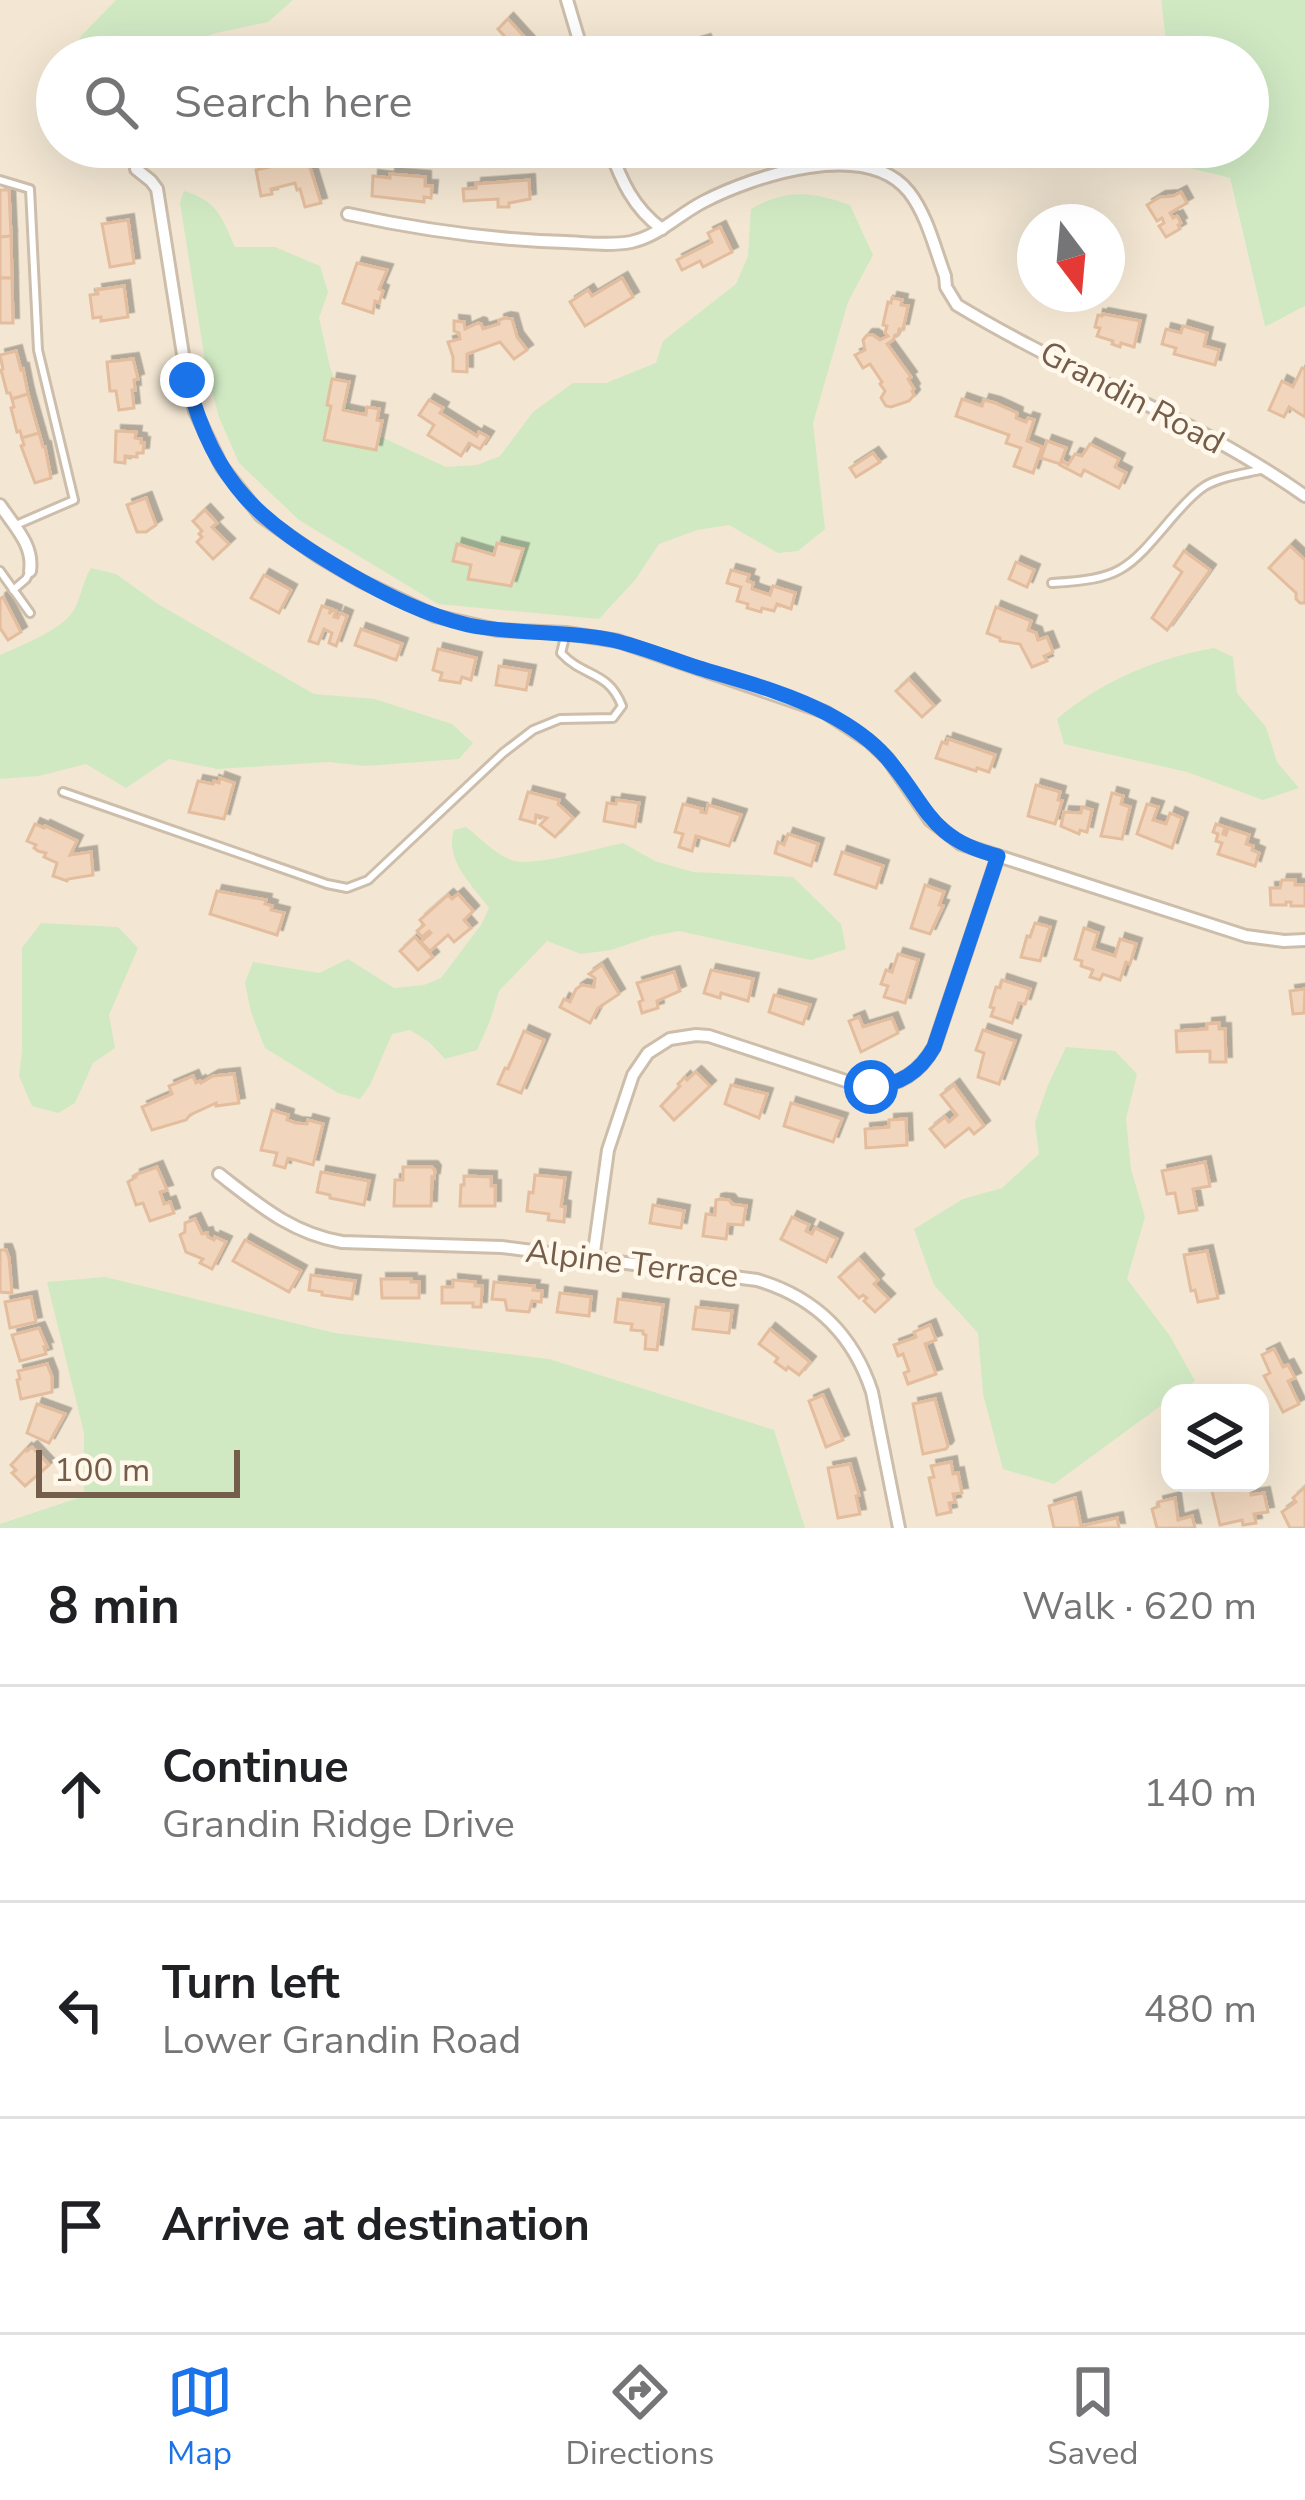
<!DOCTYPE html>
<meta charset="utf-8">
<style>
body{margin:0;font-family:"Nunito Sans",sans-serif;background:#f2f2f2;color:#202124}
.controls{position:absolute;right:36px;bottom:36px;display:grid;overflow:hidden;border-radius:24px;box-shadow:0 12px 48px #0002}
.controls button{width:108px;height:108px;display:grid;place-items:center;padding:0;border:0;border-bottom:3px solid #e0e0e0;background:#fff;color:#202124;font:60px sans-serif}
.compass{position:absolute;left:1017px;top:204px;width:108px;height:108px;border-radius:50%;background:#fff;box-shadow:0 12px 48px #0002;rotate:164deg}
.scale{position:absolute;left:36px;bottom:30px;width:204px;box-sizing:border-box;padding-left:12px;border:6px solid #745d4a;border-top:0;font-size:33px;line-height:42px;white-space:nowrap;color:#745d4a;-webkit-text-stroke:9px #fff8eb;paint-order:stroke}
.stop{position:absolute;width:36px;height:36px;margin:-27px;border:9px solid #1a73e8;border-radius:50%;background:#fff}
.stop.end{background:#1a73e8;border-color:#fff;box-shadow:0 3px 12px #0008}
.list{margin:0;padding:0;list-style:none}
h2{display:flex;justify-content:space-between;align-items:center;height:156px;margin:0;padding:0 48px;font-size:51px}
h2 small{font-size:39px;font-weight:400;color:#757577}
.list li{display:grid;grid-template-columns:78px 1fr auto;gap:36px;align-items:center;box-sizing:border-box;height:216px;padding:0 48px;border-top:3px solid #e0e0e0}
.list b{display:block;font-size:45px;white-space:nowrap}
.list p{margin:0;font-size:39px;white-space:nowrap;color:#757577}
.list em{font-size:39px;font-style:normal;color:#757577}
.icon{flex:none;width:66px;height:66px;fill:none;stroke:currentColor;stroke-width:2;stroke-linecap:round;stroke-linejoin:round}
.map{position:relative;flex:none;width:1305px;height:1528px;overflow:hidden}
.search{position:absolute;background:#fff;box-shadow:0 12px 48px #0002;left:36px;right:36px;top:36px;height:132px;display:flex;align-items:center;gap:30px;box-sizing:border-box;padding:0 42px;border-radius:66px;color:#757577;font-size:45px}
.sheet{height:804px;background:#fff}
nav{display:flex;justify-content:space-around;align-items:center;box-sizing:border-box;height:168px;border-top:3px solid #e0e0e0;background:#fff;font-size:33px;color:#757577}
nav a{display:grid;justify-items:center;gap:6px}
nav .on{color:#1a73e8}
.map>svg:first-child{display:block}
.residential{fill:#f3e7d3;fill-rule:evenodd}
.green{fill:#d0e9c3}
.building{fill:#f1d6bd;stroke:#e3bd9d;stroke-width:3;filter:url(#shadow)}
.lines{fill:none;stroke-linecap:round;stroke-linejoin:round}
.service-casing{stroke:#cdbdab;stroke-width:12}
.minor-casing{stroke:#cdbdab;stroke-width:16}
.service{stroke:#fff;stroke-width:6}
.minor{stroke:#fff;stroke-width:10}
.route{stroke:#1a73e8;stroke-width:15}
.labels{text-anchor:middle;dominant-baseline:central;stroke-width:9;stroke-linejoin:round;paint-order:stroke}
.street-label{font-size:33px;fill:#745d4a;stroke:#fff8eb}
</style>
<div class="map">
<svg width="1305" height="1528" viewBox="0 0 1305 1528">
<defs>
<filter id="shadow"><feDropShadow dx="5.5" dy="-5.5" stdDeviation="0" flood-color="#0004"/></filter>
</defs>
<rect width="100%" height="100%" fill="#fcf5e5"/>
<path class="residential" d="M0 0H1161L1166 43 1157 57H57V147H1103L1230 178 1265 327 1305 306V1528H0ZM1035 222H1107V294H1035ZM1170 1393H1260V1483H1170Z"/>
<g class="green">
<path d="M116 0H293L268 22 216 33 152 57H68L82 35Z"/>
<path d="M1161 0H1305V306L1265 327 1230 178 1103 147H1248V57H1157L1166 43Z"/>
<path d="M184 191C218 201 222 218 235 247H275L320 266 328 292 319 318 330 367 342 399 375 434 446 467 477 465 500 456 533 412 573 383H606L656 363 663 341 736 284 748 256 751 209C787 188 813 192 850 205L873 255 848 302 813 423 825 529 798 551 778 553 729 525 697 530 659 544 635 580 599 619 438 604 299 520 239 463 219 417 207 373 180 203Z"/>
<path d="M91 568 116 574 158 604 314 694 375 699 452 724 473 743 459 759 365 766 328 762 217 769 169 759 126 788 86 764 39 776 0 779V655C22 645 66 629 76 606 82 593 83 581 91 568Z"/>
<path d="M1214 648 1233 657 1237 693 1266 727 1277 762 1299 788 1263 800 1187 772 1064 744 1057 719C1101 681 1157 658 1214 648Z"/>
<path d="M466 827C480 837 497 857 515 861 536 866 599 848 623 843L655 861 693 872 793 877 841 924 846 949 811 960 679 931 652 936 611 950 581 954 547 941 499 991 490 1021 477 1050 445 1059 429 1042 410 1030 392 1034 370 1085 360 1099 338 1093 265 1048 251 1012 245 983 253 962 319 973 348 959 394 988 424 985 441 978 481 925 489 908C473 886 444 860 454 830Z"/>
<path d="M41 923 118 927 138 948 109 1015 115 1048 93 1063 75 1103 58 1113 32 1106 19 1076 22 1051V948Z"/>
<path d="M1066 1047 1115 1051 1137 1074 1126 1119 1131 1169 1145 1217 1127 1279 1170 1336 1195 1381 1179 1393H1170V1399L1054 1484 1003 1469 983 1394 978 1333 934 1285 914 1229 963 1199 1002 1188 1039 1154 1035 1122 1048 1085Z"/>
<path d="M105 1277 335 1333 549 1359 774 1430 805 1528H0V1524L84 1496V1433L47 1282Z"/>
</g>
<g class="building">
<path d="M508 19 539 53 535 57H490L487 53 501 45 505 50 514 47 498 29Z"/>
<path d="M705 40 712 57H671L669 50Z"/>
<path d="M296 161 297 164 308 161 321 203 305 207 300 189 297 190 295 183 271 189 272 194 261 196 256 170Z"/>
<path d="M390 174 425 177V186H432L431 198 424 197V202L372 196 373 176 390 178Z"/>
<path d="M529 180 530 199 509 203V207H498V199L464 201 463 189 476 188V184Z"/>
<path d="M0 190H9L11 236 0 237Z"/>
<path d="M1181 192 1187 203 1170 213 1173 218 1177 216 1181 223 1178 225 1180 229 1166 237 1159 226 1164 223 1162 218 1157 221 1147 205 1160 197 1173 196Z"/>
<path d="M128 220 134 263 110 267 102 224Z"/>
<path d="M720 227 732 252 703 267 700 261 682 270 677 260 712 242 708 233Z"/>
<path d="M11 236 12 278H0V237Z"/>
<path d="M357 263 387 270 379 289 383 291 379 303 375 301 373 313 343 303Z"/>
<path d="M0 278H12L13 323H0Z"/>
<path d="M622 278 633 297 585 326 570 302 588 290 592 296Z"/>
<path d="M124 286 128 317 101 321V317L93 318 90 295 98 294 97 290Z"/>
<path d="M892 298 902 300 901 305 908 306 903 329H899L898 335H895L893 340 887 344 911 377 908 379 914 389 912 391 914 395 909 401 891 407 886 406 881 398 885 391 880 384 882 382 870 364 863 368 855 355 865 350 863 340 867 335H873L880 340 888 336 885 333 887 326 883 325 888 302 891 303Z"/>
<path d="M1103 314 1140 321 1134 347 1121 343 1120 347 1112 344 1113 341 1097 336 1100 328 1095 327 1098 315 1102 316Z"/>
<path d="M505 318 512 319 517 337 527 350 514 359 500 342 467 354V372L453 371V357L448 342 460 339 459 333 454 331V321L464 322 465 329 478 323 481 324 483 329 499 324V320Z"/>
<path d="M1183 326 1207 333 1204 346 1219 350 1215 365 1174 354 1176 348 1162 344 1166 329 1181 333Z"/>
<path d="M16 351 21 370 23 369 28 394 12 399 10 393H7L1 370 3 369 0 355Z"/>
<path d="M133 359 138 379 134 380 135 390H132L134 408 119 410 116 391H110L107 362Z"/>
<path d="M1302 368 1305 369V417L1289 407 1284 417 1269 410 1282 381 1293 387Z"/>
<path d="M332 379 349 382 343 410 366 415 367 407 379 409 377 420 382 421 376 450 324 440 331 406 327 405Z"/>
<path d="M28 394 39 433 22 438 20 431 17 432 11 408 14 407 12 399Z"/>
<path d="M962 399 982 406 984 400 995 403 1017 413 1016 418 1026 422 1028 418 1034 420 1027 441 1042 447 1033 473 1014 466 1021 448 1006 443 1009 435 956 416Z"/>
<path d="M429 400 443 408 440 413 477 436 479 432 488 437 480 449 469 443 461 456 428 435 434 425 419 415Z"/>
<path d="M116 431 136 432 135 438 141 439V443H144L143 453H137V457L125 456V463L115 462Z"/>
<path d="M39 433 43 447H45L51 478 35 483 21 446 24 445 22 438Z"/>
<path d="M1047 441 1066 448 1060 464 1041 458Z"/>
<path d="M1090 444 1119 459 1115 467 1126 473 1119 488 1084 470 1081 476 1060 465 1062 461 1068 465 1075 454 1082 456Z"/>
<path d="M873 453 880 462 856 477 850 468Z"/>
<path d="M146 498 156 525 146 532H137L127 505Z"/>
<path d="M205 510 217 523 212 527 229 544 213 559 197 542 202 537 199 534 202 531 193 521Z"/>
<path d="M497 543 523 549 511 586 468 579 471 565 453 561 457 544 494 555Z"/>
<path d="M1290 546 1305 560V603H1300L1296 599V593L1269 568Z"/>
<path d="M1184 551 1210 570 1167 630 1152 618 1182 572 1174 566Z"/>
<path d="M1016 562 1034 570 1027 587 1009 579Z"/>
<path d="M731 570 749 575 747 581 753 583 752 589 770 595 773 586 795 593 791 609 777 604 774 611 762 608 761 612 747 608 748 604 737 601 741 587 727 583Z"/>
<path d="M264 575 291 590 279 613 251 598Z"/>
<path d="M3 597 21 632 8 640 0 628V599Z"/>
<path d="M322 606 331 609 329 614 333 610 336 611 334 617 338 618 340 613 347 616 336 646 329 643 332 633 324 629 318 644 309 641Z"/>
<path d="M996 607 1031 621 1028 630 1036 633 1038 640 1047 637 1053 652 1044 656 1047 661 1032 667 1020 644 1000 641V638L987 633Z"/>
<path d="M361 629 402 644 396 660 355 645Z"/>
<path d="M438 649 476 658 471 680 462 677 460 683 440 680 442 673 433 670Z"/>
<path d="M499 666 530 671 526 690 496 685Z"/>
<path d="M909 679 934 706 922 717 896 691Z"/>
<path d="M948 739 995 755 989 772 977 768 976 771 936 758 942 742 947 744Z"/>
<path d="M220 778 234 783 224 819 189 812 198 781 213 784 214 781 219 783Z"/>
<path d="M1036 785 1060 792 1058 800 1062 801 1055 824 1028 816Z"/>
<path d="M528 792 559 800 558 804 573 818 555 837 540 825 547 818 536 815 535 823 520 819Z"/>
<path d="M1112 793 1123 796 1121 804 1130 807 1122 839 1101 836Z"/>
<path d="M617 800 639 803 635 827 604 821 607 803 616 804Z"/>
<path d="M683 804 702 809 701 812 706 813 708 805 741 815 729 846 696 836 692 851 679 847 683 834 675 832Z"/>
<path d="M1147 804 1158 807 1153 820 1166 824 1170 813 1182 818 1172 848 1137 834Z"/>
<path d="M1082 807 1092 810 1087 832 1080 830 1079 834 1061 826 1064 812 1081 813Z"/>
<path d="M35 824 44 828 45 826 77 841 70 855 91 852 93 875 68 879 67 881 53 876 57 863 44 857 46 853 38 851 34 848 36 845 27 841Z"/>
<path d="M1216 824 1225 827 1223 834 1226 835 1228 828 1249 835 1246 844 1253 846 1252 850 1259 853 1255 866 1218 854 1222 843 1216 841 1218 834 1213 832Z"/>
<path d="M788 834 818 844 811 866 775 853 778 842 784 845Z"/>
<path d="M842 852 883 866 876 888 835 874Z"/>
<path d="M1282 880H1295V885H1305V906H1291V902H1286V905H1271L1270 888H1280Z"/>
<path d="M925 885 944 892 939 905 943 906 930 934 911 928Z"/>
<path d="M217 891 266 900 265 904 272 906 271 910 284 913 277 935 210 914Z"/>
<path d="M458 894 473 911 464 920 471 928 454 942 448 935 430 951 421 942 431 933 429 931 422 937 417 931 424 925 420 920 448 895 452 899Z"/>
<path d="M1035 923 1050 927 1040 961 1021 957 1027 936 1030 937Z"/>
<path d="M1084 928 1098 933 1093 949 1115 956 1120 939 1136 944 1130 964 1126 962 1120 980 1103 974 1100 980 1090 977 1093 970 1081 966 1082 961 1075 959Z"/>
<path d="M415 937 433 957 418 970 400 951Z"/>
<path d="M898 954 918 960 905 1003 884 997 888 986 881 984 886 970 892 972Z"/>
<path d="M602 965 619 994 598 1008 590 1023 560 1007 564 999 570 1002 576 989 582 985 594 987 595 978 589 974Z"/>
<path d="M711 970 753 979 748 1001 721 993 720 998 704 993Z"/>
<path d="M674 972 680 991 657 1001 658 1008 642 1013 639 1002 643 1000 637 983Z"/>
<path d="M1002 980 1030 989 1025 1004 1019 1003 1012 1023 991 1016 994 1008 990 1007 996 987 1000 988Z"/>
<path d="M1305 989 1304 1013 1293 1014 1290 991Z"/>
<path d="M774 995 810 1005 803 1024 769 1012Z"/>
<path d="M859 1017 863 1027 892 1018 898 1033 861 1052 849 1021Z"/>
<path d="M1219 1023V1029H1225L1226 1062H1210V1051L1177 1052 1176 1031 1207 1029V1024Z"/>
<path d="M983 1030 1015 1041 999 1084 978 1077 984 1053 976 1050Z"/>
<path d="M524 1031 544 1040 521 1093 498 1084 505 1068 508 1069Z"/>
<path d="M696 1072 710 1086 674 1120 661 1106 680 1086 678 1084 685 1077 687 1080Z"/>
<path d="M234 1074 239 1103 216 1106V1103L190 1115 186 1120 152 1130 142 1107 172 1094 169 1086 193 1076 196 1083 200 1081 201 1083 213 1076Z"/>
<path d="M731 1085 767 1094 759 1118 725 1104Z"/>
<path d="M954 1085 984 1126 974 1134 969 1128 945 1147 930 1129 945 1117 949 1122 957 1115 941 1095Z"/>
<path d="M791 1103 842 1119 833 1142 784 1126Z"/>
<path d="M272 1110 288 1115 287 1120 296 1123 307 1124 308 1120 323 1124 313 1165 288 1158 285 1168 274 1165 277 1153 261 1150Z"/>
<path d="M906 1119 907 1145 866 1148 865 1129 889 1127V1120Z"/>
<path d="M1205 1162 1210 1186 1193 1189 1197 1210 1179 1213 1175 1193 1167 1194 1162 1171Z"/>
<path d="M157 1167 167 1190 160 1192 164 1204 170 1202 174 1213 150 1221 143 1203 136 1205 128 1182 136 1177 135 1175Z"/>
<path d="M403 1167H432L435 1171 434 1178 432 1177 431 1206H394L395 1180H403Z"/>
<path d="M321 1172 369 1181 364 1205 330 1198V1195L317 1192Z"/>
<path d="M535 1175 565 1178 561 1206 565 1207 564 1222 548 1220 549 1214 527 1211 529 1192 533 1193Z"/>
<path d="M464 1176 491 1177V1186H495V1206H460L461 1185H464Z"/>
<path d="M720 1199 729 1200 732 1204 746 1206 743 1225 728 1224 726 1239 703 1236 706 1214 715 1215 716 1200Z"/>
<path d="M653 1205 684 1211 681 1228 650 1223Z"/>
<path d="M792 1217 809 1225 806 1231 812 1234 815 1228 837 1239 826 1262 781 1239Z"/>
<path d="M195 1219 202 1234 207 1233 208 1237 214 1240 215 1237 226 1242 212 1269 200 1263 203 1259 186 1252 180 1235 185 1232V1223Z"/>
<path d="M245 1240 301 1271 289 1292 233 1261Z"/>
<path d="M0 1250H6L9 1258 12 1293 0 1292Z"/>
<path d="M1207 1251 1218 1298 1198 1302 1195 1290 1191 1291 1184 1255Z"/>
<path d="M859 1259 878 1280 874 1284 889 1299 875 1312 864 1301 867 1298 863 1295 859 1298 839 1277Z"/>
<path d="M311 1275 355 1281 352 1299 322 1295V1292L309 1290Z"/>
<path d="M381 1279H411V1282H419V1298H382Z"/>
<path d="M453 1280 475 1282V1286H482L481 1307H473V1303H442V1287H453Z"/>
<path d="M494 1282 534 1286 533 1290 542 1291 541 1302 532 1301 529 1312 507 1310 505 1300 492 1299Z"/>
<path d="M560 1293 591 1297 589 1316 557 1312Z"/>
<path d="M31 1297 36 1322 10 1328 5 1302Z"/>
<path d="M618 1299 663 1305 657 1350 645 1349 646 1335 643 1334V1331L631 1330 632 1324 615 1322Z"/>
<path d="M696 1307 732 1311 729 1333 693 1329Z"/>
<path d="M930 1325 936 1340 925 1344 936 1374 908 1384 904 1373 909 1371 903 1354 898 1356 894 1345 916 1337 914 1332Z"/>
<path d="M39 1328 47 1347H44L46 1354 20 1361 12 1335Z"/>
<path d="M770 1329 810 1362 799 1375 788 1367 786 1370 775 1362 778 1358 759 1344Z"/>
<path d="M1274 1349 1283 1367 1288 1365 1295 1378 1288 1381 1299 1404 1283 1412 1264 1376 1270 1373 1262 1355Z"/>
<path d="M47 1364 52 1377V1392L21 1399 17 1380 20 1379 18 1371Z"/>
<path d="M823 1395 843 1440 826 1447 809 1401Z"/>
<path d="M935 1399 948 1446 946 1449 923 1454 913 1404Z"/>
<path d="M37 1404 65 1414 49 1443 27 1433Z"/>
<path d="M32 1447 49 1465 25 1486 12 1473 16 1470 11 1465 26 1449 27 1451Z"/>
<path d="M951 1462 953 1474 958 1473 962 1493 953 1494 955 1502 949 1503 951 1512 937 1515 929 1478 934 1477 931 1466Z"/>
<path d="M850 1464 859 1495 856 1496 860 1514 838 1518 828 1468Z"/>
<path d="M1249 1484 1251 1495 1264 1493 1268 1512 1254 1514 1256 1523 1243 1525 1242 1520 1220 1525 1212 1491Z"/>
<path d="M1305 1487V1528H1290L1282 1512 1296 1502 1293 1498Z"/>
<path d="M1075 1498 1081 1526 1117 1518 1119 1528H1054L1049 1506Z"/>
<path d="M1175 1498 1178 1520 1192 1516 1195 1528H1157L1152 1509 1159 1506 1158 1502Z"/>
</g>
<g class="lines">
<defs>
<g id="service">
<path d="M0 180 30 189 38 350 74 500 16 525"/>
<path d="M0 571 30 613"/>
<path d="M1052 583C1121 579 1127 571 1171 519 1182 507 1191 495 1205 486 1220 477 1242 474 1260 470"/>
<path d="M13 590 26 579 30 571"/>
<path d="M63 792 327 884 347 888 368 880 503 753 533 730 560 719 613 718 622 706C608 670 584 678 561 653L566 633"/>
</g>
<g id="minor">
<path d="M567 0 584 57"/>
<path d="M609 147C621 180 633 208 662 229"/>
<path d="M136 169 151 181 157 189 187 380 195 411 222 467 261 516 318 556 361 581 435 616 497 630 566 633 618 641 825 712 869 741 888 759 930 820 961 844 1246 936 1284 941 1305 940"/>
<path d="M348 214C421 230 492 240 566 242 588 243 610 246 631 242 659 236 678 215 703 202 753 176 866 138 909 192 927 215 935 249 945 276L946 287 957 305C1070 374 1197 419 1305 496"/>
<path d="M0 505C14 526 34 545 30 571"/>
<path d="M219 1174C259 1205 291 1233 342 1242L502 1247 757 1280C815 1297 853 1334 872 1392L899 1528"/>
<path d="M593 1259 608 1150 633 1075 648 1053 670 1039 696 1035 709 1036 858 1085C892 1090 917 1077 934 1047L998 856"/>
</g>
</defs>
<use href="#service" class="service-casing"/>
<use href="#minor" class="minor-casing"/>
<use href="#service" class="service"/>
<use href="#minor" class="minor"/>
</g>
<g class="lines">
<path class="route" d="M187 380C216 487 259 521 351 575 388 596 426 615 468 625 516 635 565 630 612 640 642 647 671 659 699 668 742 681 788 693 828 714 849 725 870 739 886 757 928 805 928 839 998 856L934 1047C920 1072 900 1085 871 1087"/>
</g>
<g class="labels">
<g class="street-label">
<text transform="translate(1132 398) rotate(28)">Grandin Road</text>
<text transform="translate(632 1264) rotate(7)">Alpine Terrace</text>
</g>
</g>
</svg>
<div class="controls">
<button><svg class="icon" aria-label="layers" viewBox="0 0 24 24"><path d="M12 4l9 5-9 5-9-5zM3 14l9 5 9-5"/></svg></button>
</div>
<svg class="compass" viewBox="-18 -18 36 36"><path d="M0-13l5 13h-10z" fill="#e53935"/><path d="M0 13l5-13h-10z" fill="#757577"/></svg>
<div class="scale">100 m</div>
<div class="stop" style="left:871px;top:1087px"></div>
<div class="stop end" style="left:187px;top:380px"></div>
<div class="search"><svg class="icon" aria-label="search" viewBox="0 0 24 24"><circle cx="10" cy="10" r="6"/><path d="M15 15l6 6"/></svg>Search here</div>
</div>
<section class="sheet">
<h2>8 min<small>Walk · 620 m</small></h2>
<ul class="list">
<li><svg class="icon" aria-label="ahead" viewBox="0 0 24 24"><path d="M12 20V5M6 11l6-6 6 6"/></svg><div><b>Continue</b><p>Grandin Ridge Drive</p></div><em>140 m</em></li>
<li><svg class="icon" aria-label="left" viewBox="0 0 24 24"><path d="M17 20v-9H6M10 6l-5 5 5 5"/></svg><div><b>Turn left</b><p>Lower Grandin Road</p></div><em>480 m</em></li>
<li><svg class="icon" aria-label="arrive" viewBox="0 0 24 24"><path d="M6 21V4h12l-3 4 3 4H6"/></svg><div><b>Arrive at destination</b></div></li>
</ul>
</section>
<nav>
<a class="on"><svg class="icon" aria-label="map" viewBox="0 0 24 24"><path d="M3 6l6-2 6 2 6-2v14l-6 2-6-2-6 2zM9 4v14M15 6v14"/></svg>Map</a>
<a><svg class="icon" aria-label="directions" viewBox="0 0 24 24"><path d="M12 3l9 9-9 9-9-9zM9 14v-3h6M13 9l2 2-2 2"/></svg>Directions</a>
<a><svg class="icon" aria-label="saved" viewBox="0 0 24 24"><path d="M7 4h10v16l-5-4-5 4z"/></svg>Saved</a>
</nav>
